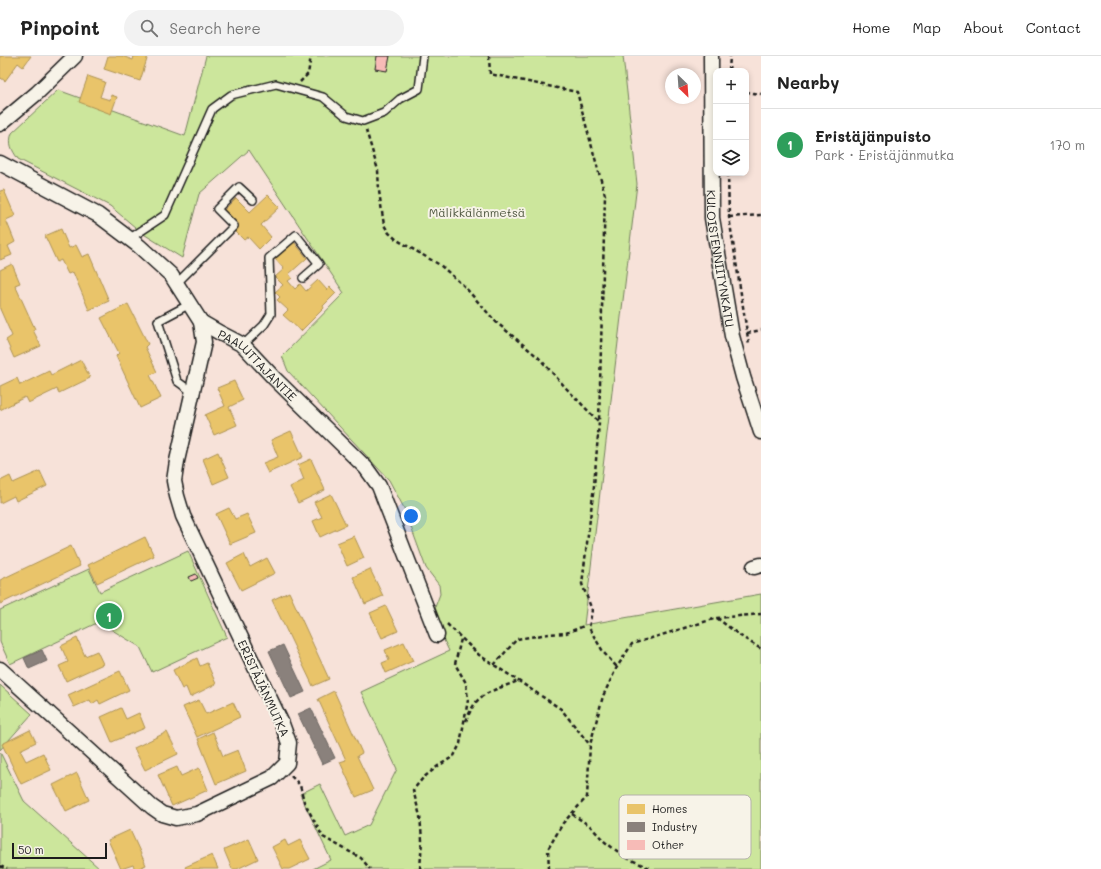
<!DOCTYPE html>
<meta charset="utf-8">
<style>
body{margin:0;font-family:Mali,sans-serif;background:#f2f2f2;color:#222}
.controls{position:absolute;right:12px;top:12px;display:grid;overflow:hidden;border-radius:8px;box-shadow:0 2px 6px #0003}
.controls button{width:36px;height:36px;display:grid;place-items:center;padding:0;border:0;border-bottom:1px solid #e0e0e0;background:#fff;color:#222;font:20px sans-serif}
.compass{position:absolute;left:665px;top:12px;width:36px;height:36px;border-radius:50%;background:#fff;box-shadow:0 2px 6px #0003;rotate:155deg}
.scale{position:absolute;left:12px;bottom:10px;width:95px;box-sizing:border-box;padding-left:4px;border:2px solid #1c1c1c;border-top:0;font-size:11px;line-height:14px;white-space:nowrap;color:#1c1c1c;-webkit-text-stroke:3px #f7f3e8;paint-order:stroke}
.you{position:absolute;left:411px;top:460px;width:14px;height:14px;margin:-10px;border:3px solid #fff;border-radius:50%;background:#1a73e8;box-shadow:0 0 0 6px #1a73e833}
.badge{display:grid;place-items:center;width:26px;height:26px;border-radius:50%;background:#db2777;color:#fff;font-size:13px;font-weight:700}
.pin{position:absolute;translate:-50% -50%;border:2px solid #fff;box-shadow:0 1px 4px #0006}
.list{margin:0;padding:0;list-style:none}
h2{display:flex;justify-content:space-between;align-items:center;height:52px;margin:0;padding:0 16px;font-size:17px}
h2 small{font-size:13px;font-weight:400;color:#767676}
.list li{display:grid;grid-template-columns:26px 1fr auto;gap:12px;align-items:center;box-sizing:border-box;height:72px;padding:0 16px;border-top:1px solid #e0e0e0}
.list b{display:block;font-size:15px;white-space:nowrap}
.list p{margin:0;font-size:13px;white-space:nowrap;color:#767676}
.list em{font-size:13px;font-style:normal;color:#767676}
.icon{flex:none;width:22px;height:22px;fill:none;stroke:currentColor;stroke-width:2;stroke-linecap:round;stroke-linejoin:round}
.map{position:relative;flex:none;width:761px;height:813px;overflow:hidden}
header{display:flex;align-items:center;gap:24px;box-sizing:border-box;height:56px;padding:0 20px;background:#fff;border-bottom:1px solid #e0e0e0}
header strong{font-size:19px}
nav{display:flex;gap:22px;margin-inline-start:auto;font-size:14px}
.search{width:280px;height:36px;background:#f2f2f2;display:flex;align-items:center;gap:10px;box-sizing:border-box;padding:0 14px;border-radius:22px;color:#767676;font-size:15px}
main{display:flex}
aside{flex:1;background:#fff}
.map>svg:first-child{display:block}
.green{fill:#cce69c;stroke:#74815c}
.homes{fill:#e9c46a;stroke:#ac9253}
.industry{fill:#8a817c;stroke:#69635f}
.building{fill:#f7bbb7;stroke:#1c1c1c}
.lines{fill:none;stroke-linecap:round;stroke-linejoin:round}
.service-casing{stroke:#1c1c1c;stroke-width:10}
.minor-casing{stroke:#1c1c1c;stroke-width:17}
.path{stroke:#1c1c1c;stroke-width:2.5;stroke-dasharray:4 3;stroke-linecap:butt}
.service{stroke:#f7f3e8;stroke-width:7}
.minor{stroke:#f7f3e8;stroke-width:14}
.labels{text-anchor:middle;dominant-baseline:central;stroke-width:4;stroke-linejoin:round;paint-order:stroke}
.park-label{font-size:12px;fill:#515942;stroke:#f7f3e8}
.street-label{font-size:12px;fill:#1c1c1c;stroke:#f7f3e8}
.key{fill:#f7f3e8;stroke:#b5b2ab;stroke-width:1}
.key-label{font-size:11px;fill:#1c1c1c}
</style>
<header>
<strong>Pinpoint</strong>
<div class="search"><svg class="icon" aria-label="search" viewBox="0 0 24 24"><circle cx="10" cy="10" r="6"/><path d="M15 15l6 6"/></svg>Search here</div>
<nav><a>Home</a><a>Map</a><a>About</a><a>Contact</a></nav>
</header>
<main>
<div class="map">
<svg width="761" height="813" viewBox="0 0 761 813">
<rect width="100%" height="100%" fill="#f7e2d9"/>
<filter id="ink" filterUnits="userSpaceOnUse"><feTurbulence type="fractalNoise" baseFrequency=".025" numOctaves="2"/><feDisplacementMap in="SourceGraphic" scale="8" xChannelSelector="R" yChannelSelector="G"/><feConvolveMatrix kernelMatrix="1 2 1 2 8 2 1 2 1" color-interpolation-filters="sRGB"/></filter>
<g filter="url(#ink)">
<g class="green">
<path d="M206 0H623L637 128 584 569 761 538V813H313L331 804 300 738 320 728 345 780 369 769 397 713 361 636 449 595 432 559 440 538 439 529 426 512 404 452 389 424 288 315 282 300 344 237 249 94 199 138 182 202 142 177 110 150 18 103C12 94 8 88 12 77L58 34 185 80Z"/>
<path d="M188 495 227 581 152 616 140 591 99 566 10 608 0 586V554L89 513 100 536Z"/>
<path d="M0 629 32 658 0 694Z"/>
<path d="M0 696 24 745 100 813H0Z"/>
</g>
<g class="homes">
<path d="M0 0H31L23 11 18 7 5 25 1 22 0 23Z"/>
<path d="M108 0H122L133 4 134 0H148L140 25 104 13Z"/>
<path d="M88 20 105 26 100 41 110 44 111 39 117 41 111 58 79 46Z"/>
<path d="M4 134 15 160 6 164 15 186 8 190 12 199 0 204V135Z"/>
<path d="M268 139 280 151 261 169 271 181 259 193 248 181 244 184 233 173 223 155 236 142 250 156Z"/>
<path d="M61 173 69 192 76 189 82 201 89 198 109 245 89 254 73 216 68 218 61 204 57 206 45 180Z"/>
<path d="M294 186 307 202 289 218 292 222 288 225 295 233 300 228 306 235 318 224 327 234 330 231 336 237 323 250 324 252 301 275 283 259 288 254 277 244 280 241 275 236 283 229 275 221 284 213 275 203Z"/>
<path d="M12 208 20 227 15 229 35 273 33 274 41 290 14 302 6 284 12 280 0 253V214Z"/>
<path d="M128 248 148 288 145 291 157 316 150 319 161 342 140 352 116 300 119 297 101 262Z"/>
<path d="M81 304 90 322 59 337 57 333 28 347 25 341 0 354V330L17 322 20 329 49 315 51 319Z"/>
<path d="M234 325 243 344 229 351 237 369 214 379 205 359 225 350 217 332Z"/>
<path d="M291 375 303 401 268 417 263 407 278 401 271 384Z"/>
<path d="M218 396 229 421 213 428 203 403Z"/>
<path d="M311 403 325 434 298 447 290 431 304 424 298 409Z"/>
<path d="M40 415 47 430 16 445 14 440 0 447V425L10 420 13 427Z"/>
<path d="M331 438 346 469 320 481 313 465 322 461 314 446Z"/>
<path d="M229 452 235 463 247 458 256 477 230 488 216 458Z"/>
<path d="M354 480 364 502 347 510 337 487Z"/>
<path d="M145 481 154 500 97 527 88 509Z"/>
<path d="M71 490 80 510 0 548V524Z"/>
<path d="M244 498 250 511 267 502 275 517 241 534 227 507Z"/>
<path d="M370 513 383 540 365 548 353 521Z"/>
<path d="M289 536 329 623 313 630 272 544Z"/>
<path d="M386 550 398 575 382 582 370 557Z"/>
<path d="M77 582 85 600 97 595 103 608 66 625 59 610 68 606 61 590Z"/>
<path d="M404 586 413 605 386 617 382 607 389 604 385 594Z"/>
<path d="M197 602 200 610 207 607 216 628 190 641 186 631 182 633 173 614Z"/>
<path d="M120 615 129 634 100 648 98 644 92 648 90 644 74 651 68 639Z"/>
<path d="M334 635 362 697 357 700 373 734 356 741 340 706 346 704 318 643Z"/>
<path d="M199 644 206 658 233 646 240 661 197 681 183 651Z"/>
<path d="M121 652 126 663 139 657 145 672 112 686 101 661Z"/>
<path d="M30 674 36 686 20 694 26 705 43 697 51 714 21 728 2 688Z"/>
<path d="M167 676 178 698 145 714 134 692Z"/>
<path d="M213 676 223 700 238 694 246 715 216 728 198 683Z"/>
<path d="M177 711 181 720 199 712 208 734 172 750 158 719Z"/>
<path d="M77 717 89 744 66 755 53 729Z"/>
<path d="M130 774 146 809 137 813H135L133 809 121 813 108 784Z"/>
<path d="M249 783 258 803 237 813H232L224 794Z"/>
<path d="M285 784 288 790 300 784 310 803 289 813H283L272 791Z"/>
<path d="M212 799 218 813H186L185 811Z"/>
</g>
<g class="industry">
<path d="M283 589 305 636 291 642 269 595Z"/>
<path d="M42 594 47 605 29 613 24 602Z"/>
<path d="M311 652 335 702 322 708 298 658Z"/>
</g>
<g class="building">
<path d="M377 0H390L387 15 375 13Z"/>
<path d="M196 518 198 522 191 525 189 521Z"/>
</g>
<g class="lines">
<defs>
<g id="service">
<path d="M129 183 165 159 212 53 231 39 276 28 323 41 346 60 363 65 384 57 400 43 419 33 423 0"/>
<path d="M177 227 234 170 217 153 239 131 253 144"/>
<path d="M190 248 158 265 177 325 192 336"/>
<path d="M243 289 264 269 271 258 269 202 296 179 319 208 303 222"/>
</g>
<g id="minor">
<path id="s1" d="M711 0 712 162 732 280 743 321 761 376"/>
<path d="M0 68 37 37 75 0"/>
<path id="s2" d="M0 107 98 159 139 190 171 219 201 266 220 277 243 289 274 322 366 412 379 430 437 579"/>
<path d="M754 511 761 509"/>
<path d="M0 613 152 751 162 758 176 762 197 758 272 722 287 707 289 687 282 668 183 460 177 440 174 425 177 405 204 286 201 266"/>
</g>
</defs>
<use href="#service" class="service-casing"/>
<use href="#minor" class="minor-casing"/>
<g class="path">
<path d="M489 0 490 18 577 36 605 139 599 366 594 430 582 528 592 554 589 572 604 597 617 611"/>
<path d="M729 15 730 0"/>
<path d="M300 26 308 18 311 0"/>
<path d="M746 36 761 38"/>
<path d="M366 74 378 114 379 135 382 156 384 169 389 177 397 184 440 209 463 229 496 266 539 302 566 332 599 366"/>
<path d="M728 117 729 161 749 289"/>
<path d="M729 161 761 159"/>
<path d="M747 277 761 274"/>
<path d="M717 562 739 579 761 593"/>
<path d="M447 568 479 599 561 653 590 689"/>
<path d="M494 609 517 583 549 578 566 577 584 570"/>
<path d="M466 665C469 658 473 648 479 643 489 634 506 630 518 625"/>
<path d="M291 720 300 729 304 746 323 781 361 802 370 813"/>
<path d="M572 758 590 770 605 786 625 801 651 813"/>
<path d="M0 810 7 813"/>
<path d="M420 813 422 784 420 760 413 734 423 722 438 710 454 700 460 688 468 644 466 627 455 608 461 583"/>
<path d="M549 813 548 793 563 767 587 741 590 689 603 640 617 611 632 588 717 562 761 558"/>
</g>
<use href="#service" class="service"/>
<use href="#minor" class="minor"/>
</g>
</g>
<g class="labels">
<g class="park-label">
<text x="477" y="156">Mälikkälänmetsä</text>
</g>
<g class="street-label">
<text stroke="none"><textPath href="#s1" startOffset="203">KULOISTENNIITYNKATU</textPath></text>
<text stroke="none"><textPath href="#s2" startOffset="333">PAALUTTAJANTIE</textPath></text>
<text transform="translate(264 632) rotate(65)">ERISTÄJÄNMUTKA</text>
</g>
</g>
<rect x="619" y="739" width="132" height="64" rx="6" class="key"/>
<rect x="627" y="748" width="18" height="10" fill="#e9c46a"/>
<rect x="627" y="766" width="18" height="10" fill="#8a817c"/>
<rect x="627" y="784" width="18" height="10" fill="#f7bbb7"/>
<g class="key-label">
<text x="652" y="757">Homes</text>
<text x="652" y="775">Industry</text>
<text x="652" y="793">Other</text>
</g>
</svg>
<div class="controls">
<button>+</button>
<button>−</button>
<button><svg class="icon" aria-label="layers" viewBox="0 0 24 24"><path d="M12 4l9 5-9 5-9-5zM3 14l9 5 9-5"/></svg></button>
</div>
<svg class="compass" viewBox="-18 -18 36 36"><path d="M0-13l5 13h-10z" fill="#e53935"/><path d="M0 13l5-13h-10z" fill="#767676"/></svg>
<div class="scale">50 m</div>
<div class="you"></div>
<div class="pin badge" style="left:109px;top:560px;background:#2e9e5b">1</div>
</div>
<aside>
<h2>Nearby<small></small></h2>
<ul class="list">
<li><span class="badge" style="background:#2e9e5b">1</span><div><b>Eristäjänpuisto</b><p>Park · Eristäjänmutka</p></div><em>170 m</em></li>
</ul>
</aside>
</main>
